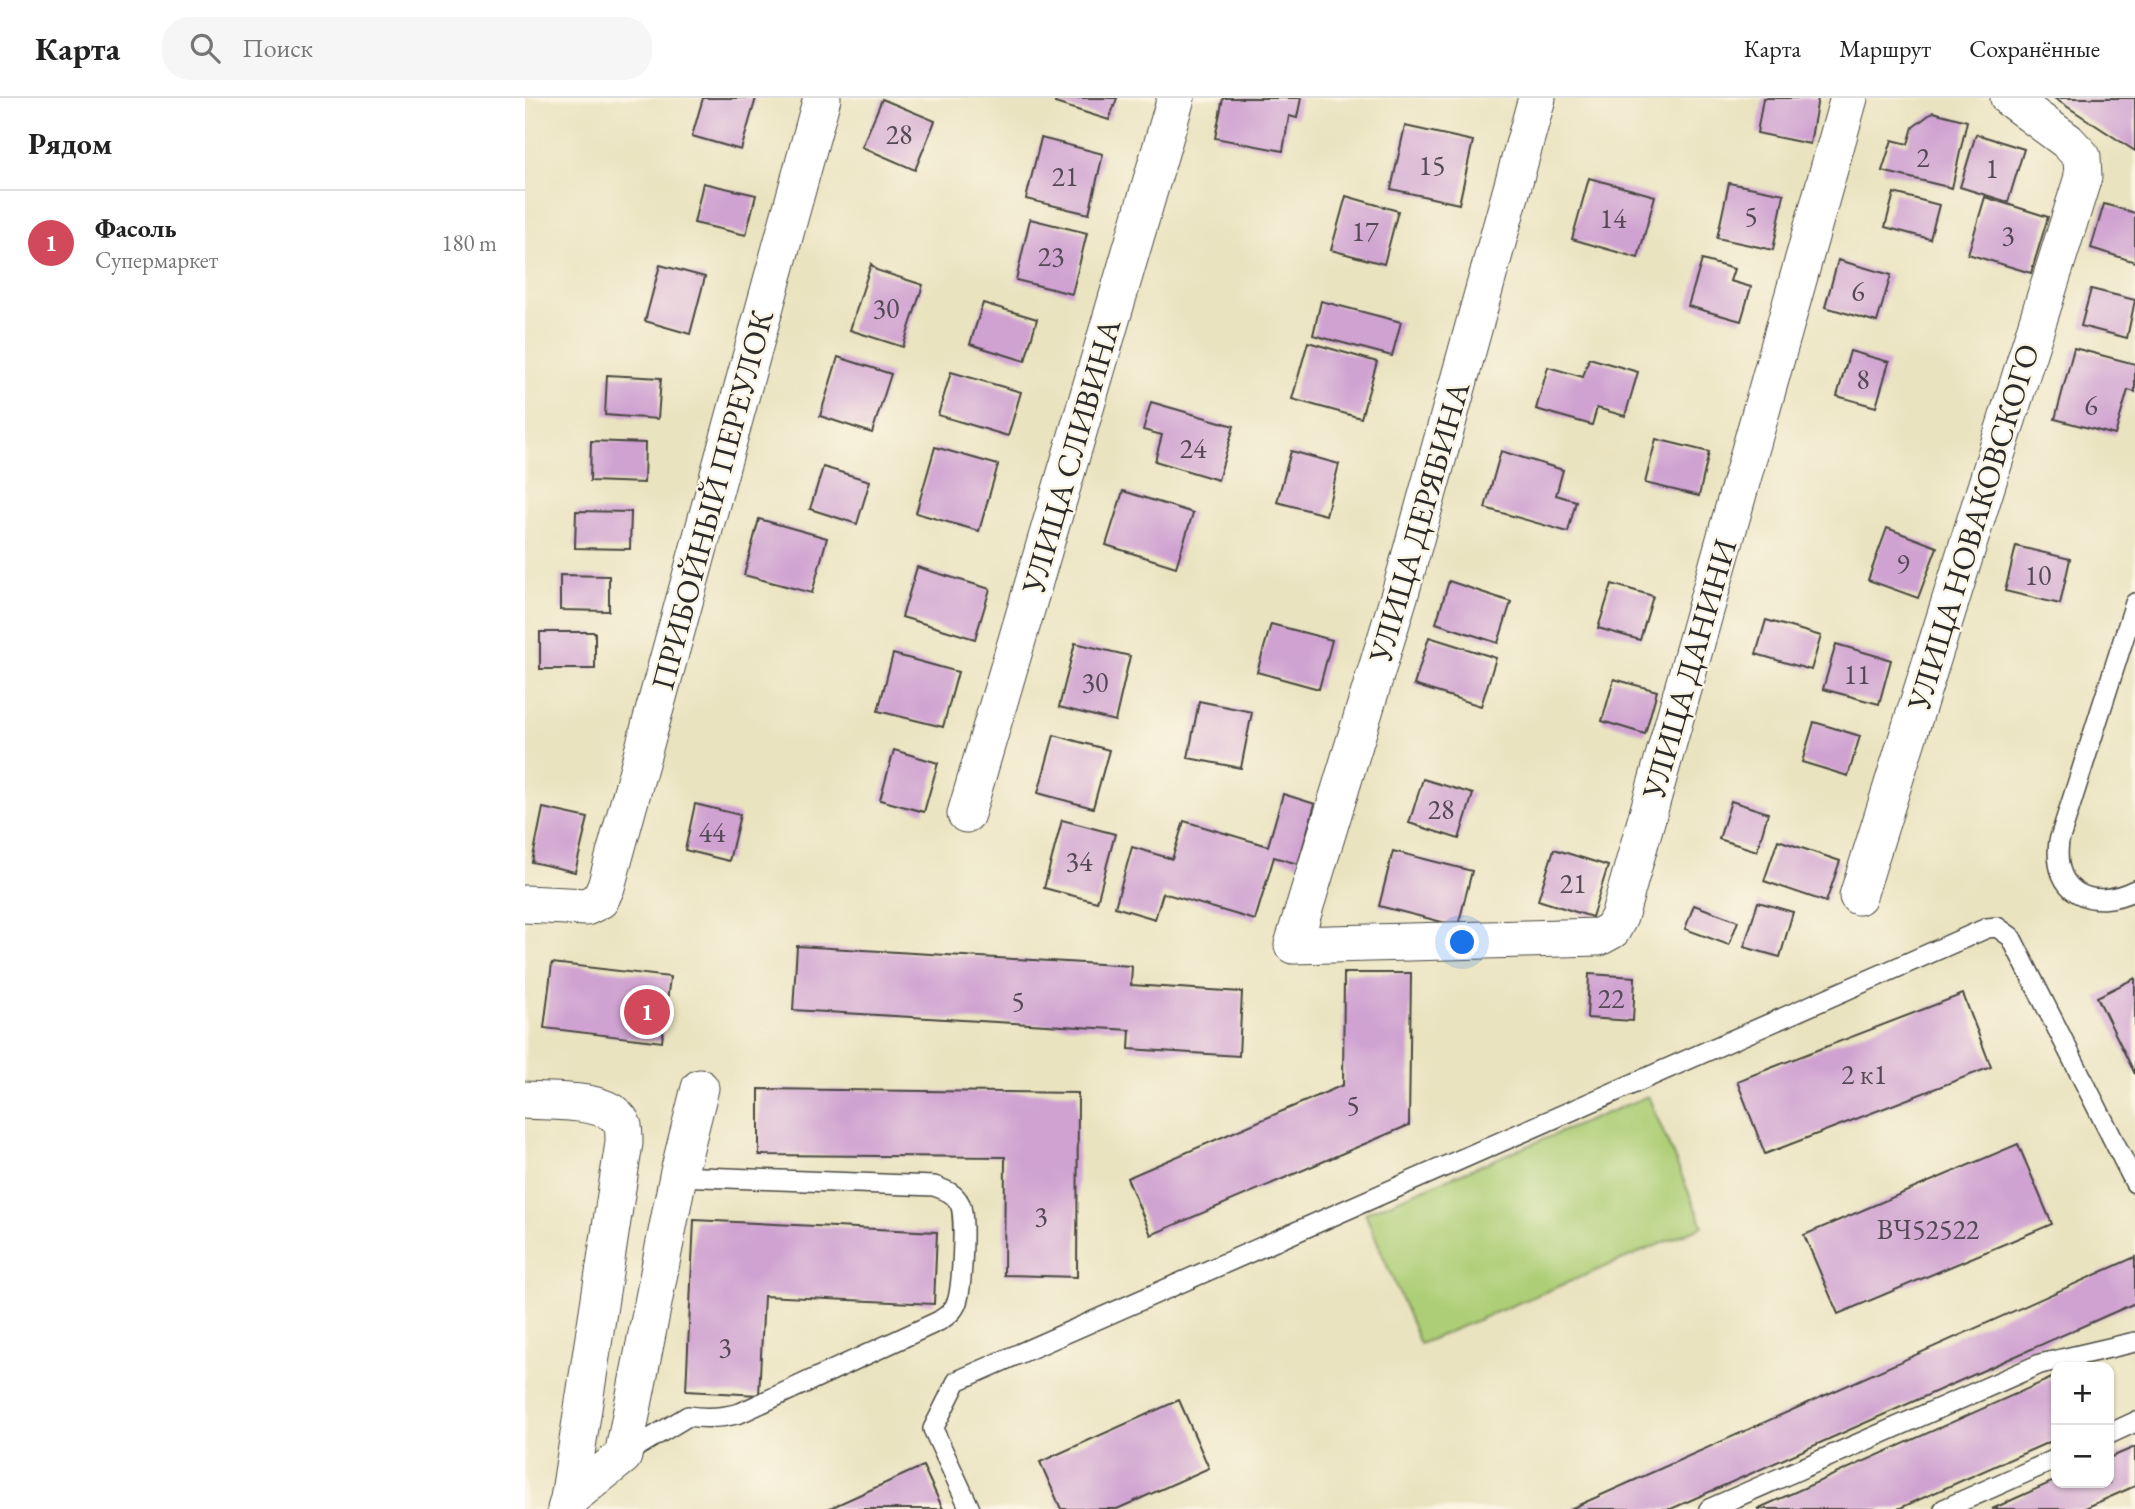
<!DOCTYPE html>
<html lang="ru">
<meta charset="utf-8">
<style>
body{margin:0;font-family:"EB Garamond",serif;background:#f6f6f6;color:#222}
.controls{position:absolute;right:21px;bottom:21px;display:grid;overflow:hidden;border-radius:14px;box-shadow:0 2px 5px #0004}
.controls button{width:63px;height:63px;display:grid;place-items:center;padding:0;border:0;border-bottom:2px solid #e0e0e0;background:#fff;color:#222;font:35px sans-serif}
.you{position:absolute;left:938px;top:845px;width:24px;height:24px;margin:-18px;border:5px solid #fff;border-radius:50%;background:#1a73e8;box-shadow:0 0 0 10px #1a73e833}
.badge{display:grid;place-items:center;width:46px;height:46px;border-radius:50%;background:#d1495b;color:#fff;font-size:23px;font-weight:700}
.pin{position:absolute;translate:-50% -50%;border:4px solid #fff;box-shadow:0 2px 7px #0006}
.list{margin:0;padding:0;list-style:none}
h2{display:flex;justify-content:space-between;align-items:center;height:91px;margin:0;padding:0 28px;font-size:30px}
h2 small{font-size:23px;font-weight:400;color:#767676}
.list li{display:grid;grid-template-columns:46px 1fr auto;gap:21px;align-items:center;box-sizing:border-box;height:105px;padding:0 28px;border-top:2px solid #e0e0e0}
.list b{display:block;font-size:26px;white-space:nowrap}
.list p{margin:0;font-size:23px;white-space:nowrap;color:#767676}
.list em{font-size:23px;font-style:normal;color:#767676}
.icon{flex:none;width:38px;height:38px;fill:none;stroke:currentColor;stroke-width:2;stroke-linecap:round;stroke-linejoin:round}
.map{position:relative;flex:none;width:1610px;height:1411px;overflow:hidden}
header{display:flex;align-items:center;gap:42px;box-sizing:border-box;height:98px;padding:0 35px;background:#fff;border-bottom:2px solid #e0e0e0}
header strong{font-size:33px}
nav{display:flex;gap:38px;margin-inline-start:auto;font-size:24px}
.search{width:490px;height:63px;background:#f6f6f6;display:flex;align-items:center;gap:18px;box-sizing:border-box;padding:0 24px;border-radius:28px;color:#767676;font-size:26px}
main{display:flex}
aside{flex:1;background:#fff}
.map>svg:first-child{display:block}
.green{fill:#adce76;stroke:#6c7c50;stroke-width:2}
.building{fill:#cfa2d1}
.lines{fill:none;stroke-linecap:round;stroke-linejoin:round}
.lane-casing{stroke:#484741;stroke-width:22}
.street-casing{stroke:#484741;stroke-width:39}
.lane{stroke:#fff;stroke-width:19}
.street{stroke:#fff;stroke-width:37}
.labels{text-anchor:middle;dominant-baseline:central;stroke-width:5;stroke-linejoin:round;paint-order:stroke}
.number-label{font-size:28px;fill:#544954}
.street-label{font-size:32px;fill:#2b2b2b;stroke:#fcf5e5}
</style>
<header>
<strong>Карта</strong>
<div class="search"><svg class="icon" aria-label="search" viewBox="0 0 24 24"><circle cx="10" cy="10" r="6"/><path d="M15 15l6 6"/></svg>Поиск</div>
<nav><a>Карта</a><a>Маршрут</a><a>Сохранённые</a></nav>
</header>
<main>
<aside>
<h2>Рядом<small></small></h2>
<ul class="list">
<li><span class="badge">1</span><div><b>Фасоль</b><p>Супермаркет</p></div><em>180 m</em></li>
</ul>
</aside>
<div class="map">
<svg width="1610" height="1411" viewBox="0 0 1610 1411">
<rect width="100%" height="100%" fill="#fcf5e5"/>
<filter id="ink" filterUnits="userSpaceOnUse"><feTurbulence type="fractalNoise" baseFrequency=".0143" numOctaves="2"/><feDisplacementMap in="SourceGraphic" scale="14" xChannelSelector="R" yChannelSelector="G"/><feConvolveMatrix kernelMatrix="1 2 1 2 8 2 1 2 1" color-interpolation-filters="sRGB"/></filter>
<filter id="wash" filterUnits="userSpaceOnUse"><feTurbulence type="fractalNoise" baseFrequency=".00686" numOctaves="4" result="noise"/><feDisplacementMap in="SourceGraphic" scale="28" xChannelSelector="R" yChannelSelector="G"/><feGaussianBlur stdDeviation="1.57" result="paint"/><feColorMatrix in="noise" values="0 0 0 0 0 0 0 0 0 0 0 0 0 0 0 0 0 1.4 0 .05"/><feComposite in="paint" operator="in"/></filter>
<g filter="url(#wash)">
<rect width="100%" height="100%" fill="#eae3c0"/>
<path class="green" d="M1123 998 1178 1128 895 1246 840 1115Z"/>
<g id="blocks">
<g class="building">
<path d="M178 0H231L216 52 167 38Z"/>
<path d="M531 0H592L584 22 530 5Z"/>
<path d="M698 0H776L772 20 764 18 758 53 690 40Z"/>
<path d="M1238 0H1293L1285 46 1232 35Z"/>
<path d="M1529 0H1610V53Z"/>
<path d="M357 1 410 23 390 72 337 49Z"/>
<path d="M1408 14 1442 23 1427 90 1357 73 1367 42 1383 46 1388 29Z"/>
<path d="M880 28 948 43 934 106 866 91Z"/>
<path d="M1451 36 1499 51 1483 104 1435 89Z"/>
<path d="M516 40 578 56 564 116 501 101Z"/>
<path d="M1064 80 1130 98 1113 160 1047 141Z"/>
<path d="M178 85 231 97 221 137 169 125Z"/>
<path d="M1204 85 1259 96 1248 152 1192 140Z"/>
<path d="M1369 95 1414 107 1405 141 1360 129Z"/>
<path d="M821 98 873 113 859 166 806 152Z"/>
<path d="M1460 99 1523 119 1506 175 1443 156Z"/>
<path d="M1579 106 1610 115V164L1566 150Z"/>
<path d="M505 121 562 135 547 196 491 182Z"/>
<path d="M1177 162 1209 171 1205 183 1226 189 1216 223 1163 208Z"/>
<path d="M1313 162 1366 177 1352 224 1300 209Z"/>
<path d="M346 166 351 172 398 187 378 249 325 232Z"/>
<path d="M135 167 180 179 165 236 120 223Z"/>
<path d="M1566 191 1610 202 1602 240 1556 228Z"/>
<path d="M796 203 876 224 867 258 788 237Z"/>
<path d="M458 205 512 221 500 263 445 246Z"/>
<path d="M783 244 852 264 836 320 767 301Z"/>
<path d="M1549 250 1610 266V294L1603 292 1590 337 1530 321Z"/>
<path d="M1325 253 1364 264 1351 309 1312 298Z"/>
<path d="M313 259 366 276 347 335 295 318Z"/>
<path d="M1064 260 1113 274 1100 318 1072 310 1067 327 1011 311 1023 269 1058 279Z"/>
<path d="M426 274 496 294 483 338 413 317Z"/>
<path d="M82 277 136 280 133 321 80 317Z"/>
<path d="M626 304 709 328 693 382 630 363 637 337 618 332Z"/>
<path d="M1131 341 1184 354 1174 398 1120 385Z"/>
<path d="M66 343 120 345 119 385 65 383Z"/>
<path d="M410 349 473 367 454 433 391 415Z"/>
<path d="M766 353 814 366 801 417 752 404Z"/>
<path d="M976 353 1038 372 1031 397 1051 403 1043 434 960 410Z"/>
<path d="M298 369 345 383 332 426 285 411Z"/>
<path d="M598 393 668 415 651 469 581 447Z"/>
<path d="M51 413 106 414 105 451 50 450Z"/>
<path d="M234 421 302 440 287 495 219 477Z"/>
<path d="M1362 430 1412 449 1393 500 1343 482Z"/>
<path d="M1491 448 1545 461 1535 506 1480 493Z"/>
<path d="M392 469 465 491 450 541 377 519Z"/>
<path d="M35 477 84 478V513L35 512Z"/>
<path d="M924 483 986 504 973 545 911 525Z"/>
<path d="M1087 486 1128 498 1115 542 1073 530Z"/>
<path d="M1241 522 1296 538 1286 572 1231 556Z"/>
<path d="M746 526 807 542 794 591 732 574Z"/>
<rect x="15" y="534" width="55" height="37"/>
<path d="M904 539 971 560 956 608 889 587Z"/>
<path d="M550 545 605 558 590 623 534 609Z"/>
<path d="M1311 546 1366 562 1354 606 1298 591Z"/>
<path d="M368 556 433 574 418 629 353 613Z"/>
<path d="M1089 581 1132 593 1120 636 1077 623Z"/>
<path d="M674 603 727 614 716 670 663 660Z"/>
<path d="M1289 624 1335 638 1323 678 1277 664Z"/>
<path d="M529 637 584 652 568 710 513 695Z"/>
<path d="M369 652 413 665 399 714 355 702Z"/>
<path d="M898 681 948 696 934 741 884 725Z"/>
<path d="M758 696 790 706 773 766 749 759 730 822 638 795 630 821 590 809 607 749 647 761 659 723 743 748Z"/>
<path d="M1206 703 1243 715 1232 753 1194 741Z"/>
<path d="M170 706 215 717 204 763 160 752Z"/>
<path d="M18 710 63 720 50 774 7 764Z"/>
<path d="M537 722 590 736 572 804 519 790Z"/>
<path d="M1253 742 1315 763 1301 804 1239 783Z"/>
<path d="M1029 751 1083 768 1067 819 1013 802Z"/>
<path d="M868 753 947 773 933 828 854 808Z"/>
<path d="M1233 804 1268 814 1255 859 1219 849Z"/>
<path d="M1169 807 1213 823 1204 847 1160 831Z"/>
<path d="M272 848 607 868 606 887 717 894 714 958 604 951 605 932 268 912Z"/>
<path d="M27 865 145 879 137 944 19 930Z"/>
<path d="M819 875H886L884 1027 626 1137 602 1080 818 987Z"/>
<path d="M1064 876 1110 879 1108 923 1062 920Z"/>
<path d="M1610 880V976L1572 899Z"/>
<path d="M1438 896 1466 969 1240 1056 1212 983Z"/>
<path d="M234 991 553 995 552 1179 479 1177 480 1059 234 1057Z"/>
<path d="M1493 1046 1527 1126 1313 1216 1279 1137Z"/>
<path d="M169 1122 412 1134 409 1206 239 1198 234 1297 161 1293Z"/>
<path d="M1610 1159V1205L1146 1411H1045Z"/>
<path d="M1531 1278V1341L1373 1411H1232Z"/>
<path d="M654 1302 684 1370 592 1411H536L515 1364Z"/>
<path d="M1610 1349V1388L1558 1411H1467L1531 1382V1385H1584V1360Z"/>
<path d="M398 1368 418 1411H303Z"/>
</g>
</g>
</g>
<g filter="url(#ink)">
<use href="#blocks" fill-opacity="0" stroke="#484741" stroke-width="2"/>
<g class="lines">
<defs>
<g id="lane">
<path d="M1610 505 1534 743C1527 796 1567 813 1610 792"/>
<path d="M1584 1336 1610 1324"/>
<path d="M98 1357 163 1318C182 1321 197 1320 215 1315L414 1223C422 1218 429 1213 432 1204 437 1190 441 1118 435 1106 430 1095 420 1092 409 1088L153 1078"/>
<path d="M445 1411 408 1331 432 1283 1462 830 1472 829 1486 839 1610 1085"/>
<path d="M1184 1411 1515 1266 1610 1244"/>
<path d="M1419 1411 1531 1361"/>
</g>
<g id="street">
<path d="M1012 0 876 492 768 847 1074 839 1087 832 1094 819 1324 0"/>
<path d="M441 716 651 0"/>
<path d="M1333 798 1558 79 1557 59 1542 43 1484 0"/>
<path d="M0 806 61 809 75 802 81 789 297 0"/>
<path d="M0 1002C26 1004 88 999 98 1028 99 1033 99 1040 99 1045L44 1401"/>
<path d="M41 1411 44 1401 98 1358 153 1078 175 990"/>
</g>
</defs>
<use href="#lane" class="lane-casing"/>
<use href="#street" class="street-casing"/>
<use href="#lane" class="lane"/>
<use href="#street" class="street"/>
</g>
</g>
<g class="labels">
<g class="number-label">
<text x="374" y="36">28</text>
<text x="1398" y="59">2</text>
<text x="907" y="67">15</text>
<text x="1467" y="70">1</text>
<text x="540" y="78">21</text>
<text x="1226" y="118">5</text>
<text x="1088" y="120">14</text>
<text x="840" y="133">17</text>
<text x="1483" y="137">3</text>
<text x="526" y="158">23</text>
<text x="1333" y="193">6</text>
<text x="361" y="210">30</text>
<text x="1338" y="281">8</text>
<text x="1566" y="307">6</text>
<text x="668" y="350">24</text>
<text x="1378" y="465">9</text>
<text x="1513" y="477">10</text>
<text x="1332" y="576">11</text>
<text x="570" y="584">30</text>
<text x="916" y="711">28</text>
<text x="187" y="734">44</text>
<text x="554" y="763">34</text>
<text x="1048" y="785">21</text>
<text x="1086" y="900">22</text>
<text x="493" y="903">5</text>
<text x="1339" y="976">2 к1</text>
<text x="828" y="1007">5</text>
<text x="516" y="1118">3</text>
<text x="1403" y="1131">ВЧ52522</text>
<text x="200" y="1249">3</text>
</g>
<g class="street-label">
<text transform="translate(546 358) rotate(-74)">УЛИЦА СЛИВИНА</text>
<text transform="translate(187 402) rotate(-75)">ПРИБОЙНЫЙ ПЕРЕУЛОК</text>
<text transform="translate(894 424) rotate(-74)">УЛИЦА ДЕРЯБИНА</text>
<text transform="translate(1448 429) rotate(-73)">УЛИЦА НОВАКОВСКОГО</text>
<text transform="translate(1164 571) rotate(-74)">УЛИЦА ДАНИНИ</text>
</g>
</g>
</svg>
<div class="controls">
<button>+</button>
<button>−</button>
</div>
<div class="you"></div>
<div class="pin badge" style="left:122px;top:914px">1</div>
</div>
</main>
